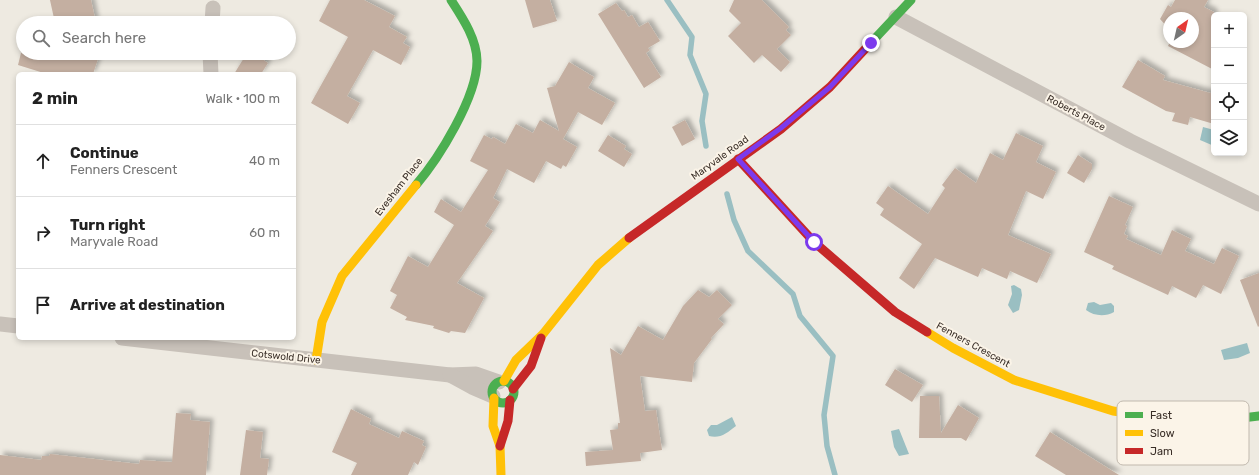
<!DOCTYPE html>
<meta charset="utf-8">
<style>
body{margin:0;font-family:Rubik,sans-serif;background:#f6f6f6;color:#222}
.controls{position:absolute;right:12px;top:12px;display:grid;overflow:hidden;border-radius:6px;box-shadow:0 2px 6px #0003}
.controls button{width:36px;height:36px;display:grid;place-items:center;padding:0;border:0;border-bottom:1px solid #e0e0e0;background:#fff;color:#222;font:20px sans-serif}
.compass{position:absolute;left:1163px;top:12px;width:36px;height:36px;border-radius:50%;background:#fff;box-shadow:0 2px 6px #0003;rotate:34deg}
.stop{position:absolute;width:12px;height:12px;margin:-9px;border:3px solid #7c3aed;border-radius:50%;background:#fff}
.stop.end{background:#7c3aed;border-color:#fff;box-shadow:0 1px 4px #0008}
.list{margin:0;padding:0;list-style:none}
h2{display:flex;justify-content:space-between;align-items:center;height:52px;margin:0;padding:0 16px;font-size:17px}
h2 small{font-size:13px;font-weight:400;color:#767676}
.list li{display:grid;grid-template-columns:26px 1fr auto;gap:12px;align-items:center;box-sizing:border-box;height:72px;padding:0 16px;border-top:1px solid #e0e0e0}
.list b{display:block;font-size:15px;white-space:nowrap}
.list p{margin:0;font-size:13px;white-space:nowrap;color:#767676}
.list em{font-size:13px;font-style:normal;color:#767676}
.icon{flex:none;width:22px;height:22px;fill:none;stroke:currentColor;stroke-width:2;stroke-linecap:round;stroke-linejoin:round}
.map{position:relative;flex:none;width:1259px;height:475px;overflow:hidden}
.search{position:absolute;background:#fff;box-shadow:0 2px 6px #0003;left:16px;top:16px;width:280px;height:44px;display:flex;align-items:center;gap:10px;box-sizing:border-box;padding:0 14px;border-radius:22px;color:#767676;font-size:15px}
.panel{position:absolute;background:#fff;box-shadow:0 2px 6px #0003;left:16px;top:72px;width:280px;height:268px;border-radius:6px}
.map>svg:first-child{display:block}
.water{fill:#9abfc2}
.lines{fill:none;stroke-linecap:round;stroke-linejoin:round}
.stream{stroke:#9abfc2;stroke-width:5.5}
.building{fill:#c4afa1;filter:url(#shadow)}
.street{stroke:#c8c1b9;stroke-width:15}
.fast{stroke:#4caf50;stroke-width:9}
.slow{stroke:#ffc107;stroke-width:9}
.jam{stroke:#c62828;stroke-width:9}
.route{stroke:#7c3aed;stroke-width:5}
.labels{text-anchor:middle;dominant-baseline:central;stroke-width:4;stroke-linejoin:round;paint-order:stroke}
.street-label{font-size:10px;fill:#392e27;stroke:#fbf4e8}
.key{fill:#fbf4e8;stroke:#c1b9ae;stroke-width:1}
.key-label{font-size:11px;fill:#392e27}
</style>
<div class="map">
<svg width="1259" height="475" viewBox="0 0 1259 475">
<defs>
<filter id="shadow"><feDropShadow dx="3.5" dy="-3.5" stdDeviation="2" flood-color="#0004"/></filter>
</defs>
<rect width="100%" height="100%" fill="#eeeae1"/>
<g class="water">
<path d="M1203 127 1214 130V146L1200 140Z"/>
<path d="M1014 285 1021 289 1022 295 1019 310 1013 313 1008 305 1012 294 1011 286Z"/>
<path d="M1094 302 1100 305 1111 303 1114 306V312C1105 317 1094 316 1086 310L1088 303Z"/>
<path d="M1247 343 1250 353 1238 358 1224 360 1221 350Z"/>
<path d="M732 417 736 426C727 433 720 439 709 436L707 430 711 425H717Z"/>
<path d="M899 429 909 454 899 456 894 447 891 431Z"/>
</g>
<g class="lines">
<g class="stream">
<path d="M667 0 692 37 690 55 706 94 702 121 706 146"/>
<path d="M727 194 734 220 748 251 793 294 800 316 833 356 824 415 827 446 835 475"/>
</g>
</g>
<g class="building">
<path d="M50 0H91L96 23H55Z"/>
<path d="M330 0H364L395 16 389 27 407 37 403 43 410 47 401 65 373 50 347 96 360 103 348 124 311 103 348 37 319 21Z"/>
<path d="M525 0H550L557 21 533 28Z"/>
<path d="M734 0H762L789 27 786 30 791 35 777 49 790 62 781 72 762 55 754 63 728 36 741 23 729 11Z"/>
<path d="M1175 0H1208L1204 7 1214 12V70L1168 46 1170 42H1193V18H1169V29L1160 19 1168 5 1171 7Z"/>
<path d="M616 3 622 11 624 10 628 17 632 15 639 27 648 22 660 41 648 48 650 50 646 53 661 77 644 88 598 14Z"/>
<path d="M21 53H100L93 74H47L18 65Z"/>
<path d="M247 53H253L268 63 261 74H234Z"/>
<path d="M1138 60 1165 76 1163 80 1214 94V124L1190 117 1188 125 1172 121 1175 113 1166 111 1122 87Z"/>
<path d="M569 62 594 77 588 88 615 103 602 125 578 112 563 139 577 147 566 167 563 165 561 169 546 161 534 183 507 169 493 198 500 202 485 226 493 231 457 283 484 298 465 333 451 331 449 333 433 328 434 326 405 320 407 317 390 308 397 295 390 291 408 256 428 267 454 225 434 212 441 199 461 212 488 170 470 161 484 135 492 139 493 137 505 144 516 124 533 133 540 120 559 131 547 88 555 86Z"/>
<path d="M685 120 695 139 682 146 672 127Z"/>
<path d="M1016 133 1043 146 1036 162 1056 172 1043 199 1026 191 1008 235 1051 254 1037 283 1010 271 1007 279 982 268 978 277 935 258 914 289 899 278 922 244 880 215 884 209 876 203 888 186 928 214 945 188 942 185 955 168 976 183 990 153 1003 160Z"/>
<path d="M608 135 626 146 624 149 632 154 624 167 598 151Z"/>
<path d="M1078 155 1092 164V169L1084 183 1067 173Z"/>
<path d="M1109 196 1133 207 1125 225 1127 226 1124 234 1128 236 1126 239 1161 255 1172 230 1191 239 1185 251 1214 264 1222 248 1239 256 1221 294 1203 285 1196 298 1172 286 1168 295 1112 269 1114 266 1084 252Z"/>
<path d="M1259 273V326L1258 327 1240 280Z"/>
<path d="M698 290 709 297 717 290 732 305 718 319 724 324 711 338 712 339 694 363 692 382 640 376 645 411 656 410 662 450 640 453 641 461 586 466 585 452 613 450 610 430 618 429V423H620L610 348 621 355 638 326 663 340 683 306Z"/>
<path d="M895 369 923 385 912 402 885 385Z"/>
<path d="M920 396H939L941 433 958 405 979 418 966 441 961 438H919Z"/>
<path d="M351 409 371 419 369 424 399 438 402 431 424 441 422 445 426 447 418 465 414 462 408 475H351L357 463 332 452Z"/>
<path d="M176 413 191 414 190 420 210 422 206 475H0V455L41 460 42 456H49L50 454 139 464 140 460 172 462Z"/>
<path d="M246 430 263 432 260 458 269 459 267 475H240Z"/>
<path d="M1050 432 1119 475H1066L1035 456Z"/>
</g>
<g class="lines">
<g class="street">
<path d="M896 17 1130 141 1259 204"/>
<path d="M212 23 213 8"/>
<path d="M210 53 211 74"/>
<path d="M0 324 18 326"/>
<path d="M122 338 450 375 476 374 499 382"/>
<path d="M450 375 472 387 493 396"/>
</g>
<g class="fast">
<path d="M867 47 911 0"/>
<path d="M416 185C439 158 477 97 477 61 477 39 462 17 451 0"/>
<circle cx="503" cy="392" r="11"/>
<path d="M1164 418C1195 423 1228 420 1259 416"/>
</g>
<g class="slow">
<path d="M927 332 953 348 1014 380 1113 411 1164 418"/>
<path d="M316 360 322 322 342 276 416 185"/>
<path d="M504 381 516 360 543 334 598 265 629 238"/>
<path d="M494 398 493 426 500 446 501 475"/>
</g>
<g class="jam">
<path d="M738 159 814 242 895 312 927 332"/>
<path d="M629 238 781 129 830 87 867 47"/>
<path d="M513 389 531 366 541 338"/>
<path d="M500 446 508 421 510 400"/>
</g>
</g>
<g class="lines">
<path class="route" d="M814 242 738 159 781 128 830 87 871 43"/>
</g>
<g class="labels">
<g class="street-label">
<text transform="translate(1076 113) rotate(28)">Roberts Place</text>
<text transform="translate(720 158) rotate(-36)">Maryvale Road</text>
<text transform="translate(399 187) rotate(-52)">Evesham Place</text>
<text transform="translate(973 345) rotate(29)">Fenners Crescent</text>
<text transform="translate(286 357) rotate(6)">Cotswold Drive</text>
</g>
</g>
<rect x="1117" y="401" width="132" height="64" rx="6" class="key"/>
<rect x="1125" y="412" width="18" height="6" fill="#4caf50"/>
<rect x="1125" y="430" width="18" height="6" fill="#ffc107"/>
<rect x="1125" y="448" width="18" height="6" fill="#c62828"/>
<g class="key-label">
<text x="1150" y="419">Fast</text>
<text x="1150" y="437">Slow</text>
<text x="1150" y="455">Jam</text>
</g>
</svg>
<div class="controls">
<button>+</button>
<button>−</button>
<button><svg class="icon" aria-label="locate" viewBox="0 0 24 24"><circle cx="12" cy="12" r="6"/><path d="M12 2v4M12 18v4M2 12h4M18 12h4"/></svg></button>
<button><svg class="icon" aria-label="layers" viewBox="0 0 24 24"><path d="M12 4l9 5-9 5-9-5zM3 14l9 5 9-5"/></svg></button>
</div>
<svg class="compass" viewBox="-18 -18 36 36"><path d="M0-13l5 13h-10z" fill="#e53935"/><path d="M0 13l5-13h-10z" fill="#767676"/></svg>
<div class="stop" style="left:814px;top:242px"></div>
<div class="stop end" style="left:871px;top:43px"></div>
<div class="search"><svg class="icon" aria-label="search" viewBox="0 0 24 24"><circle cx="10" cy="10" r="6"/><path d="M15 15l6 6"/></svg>Search here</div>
<section class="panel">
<h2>2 min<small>Walk · 100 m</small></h2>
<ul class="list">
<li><svg class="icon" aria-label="ahead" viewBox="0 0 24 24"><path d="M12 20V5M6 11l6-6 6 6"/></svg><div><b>Continue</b><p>Fenners Crescent</p></div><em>40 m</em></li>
<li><svg class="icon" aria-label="right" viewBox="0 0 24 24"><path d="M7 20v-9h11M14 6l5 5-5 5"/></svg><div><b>Turn right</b><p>Maryvale Road</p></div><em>60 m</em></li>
<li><svg class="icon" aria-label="arrive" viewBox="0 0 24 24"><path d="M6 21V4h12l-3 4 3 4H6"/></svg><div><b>Arrive at destination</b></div></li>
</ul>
</section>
</div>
